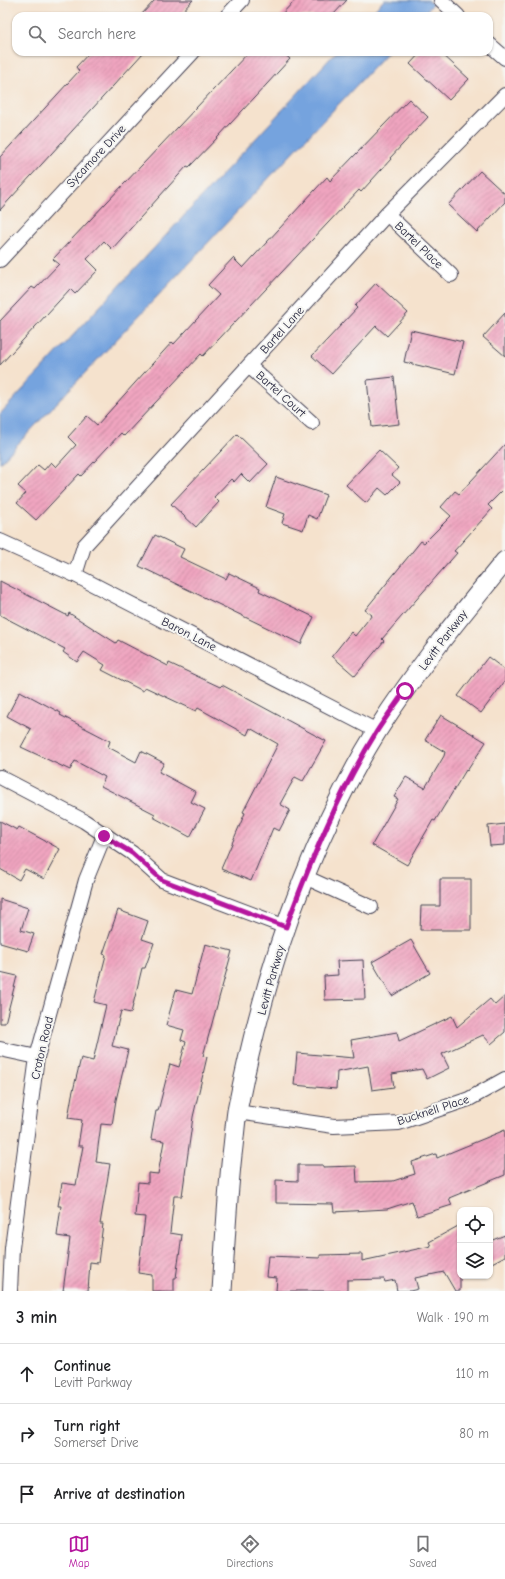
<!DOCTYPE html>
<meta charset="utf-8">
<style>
body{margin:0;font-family:"Comic Neue",sans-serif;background:#f6f6f6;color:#202124}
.controls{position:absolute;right:12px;bottom:12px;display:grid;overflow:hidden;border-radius:8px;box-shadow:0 1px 3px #0004}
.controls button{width:36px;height:36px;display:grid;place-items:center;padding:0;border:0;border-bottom:1px solid #e0e0e0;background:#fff;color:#202124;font:20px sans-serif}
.stop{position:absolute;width:12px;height:12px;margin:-9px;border:3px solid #b5179e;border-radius:50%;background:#fff}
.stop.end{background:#b5179e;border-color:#fff;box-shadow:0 1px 4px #0008}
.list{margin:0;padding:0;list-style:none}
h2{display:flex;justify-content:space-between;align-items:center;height:52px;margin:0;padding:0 16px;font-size:17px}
h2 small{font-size:13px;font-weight:400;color:#757577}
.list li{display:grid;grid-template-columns:26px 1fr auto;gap:12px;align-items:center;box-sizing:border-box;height:60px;padding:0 16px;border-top:1px solid #e0e0e0}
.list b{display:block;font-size:15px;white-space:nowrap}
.list p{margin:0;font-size:13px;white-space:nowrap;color:#757577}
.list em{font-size:13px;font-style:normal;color:#757577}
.icon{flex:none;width:22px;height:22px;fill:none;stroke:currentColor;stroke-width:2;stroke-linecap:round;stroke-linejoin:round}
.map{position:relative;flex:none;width:505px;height:1291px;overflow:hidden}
.search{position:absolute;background:#fff;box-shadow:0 1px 3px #0004;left:12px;right:12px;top:12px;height:44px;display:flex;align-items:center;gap:10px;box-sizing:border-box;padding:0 14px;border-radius:12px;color:#757577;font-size:15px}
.sheet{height:232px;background:#fff}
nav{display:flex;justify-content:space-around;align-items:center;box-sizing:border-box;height:56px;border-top:1px solid #e0e0e0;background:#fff;font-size:11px;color:#757577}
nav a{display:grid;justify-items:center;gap:2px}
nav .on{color:#b5179e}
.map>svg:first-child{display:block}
.water{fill:#74a3de;stroke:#4b628c}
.building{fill:url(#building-hatch)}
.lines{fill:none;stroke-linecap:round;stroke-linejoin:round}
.street-casing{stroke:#423f51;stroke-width:16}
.secondary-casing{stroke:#423f51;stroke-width:21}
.street{stroke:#fff;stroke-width:14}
.secondary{stroke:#fff;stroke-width:19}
.route{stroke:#b5179e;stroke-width:5}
.labels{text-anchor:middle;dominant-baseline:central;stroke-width:4;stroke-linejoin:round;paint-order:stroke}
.street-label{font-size:12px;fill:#22223b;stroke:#f6f6f2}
</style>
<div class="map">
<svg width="505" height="1291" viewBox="0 0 505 1291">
<defs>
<pattern id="building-hatch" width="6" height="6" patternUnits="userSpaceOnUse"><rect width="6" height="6" fill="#f0a5c0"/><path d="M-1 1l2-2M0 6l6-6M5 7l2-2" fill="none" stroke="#c2869d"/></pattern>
</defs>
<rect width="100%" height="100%" fill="#f6f6f2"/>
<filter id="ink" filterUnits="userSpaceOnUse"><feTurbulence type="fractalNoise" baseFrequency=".025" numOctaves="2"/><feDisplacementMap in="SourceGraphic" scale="8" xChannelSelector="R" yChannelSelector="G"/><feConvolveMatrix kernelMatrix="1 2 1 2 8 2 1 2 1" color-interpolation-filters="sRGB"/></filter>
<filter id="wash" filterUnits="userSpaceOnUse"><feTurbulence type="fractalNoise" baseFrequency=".012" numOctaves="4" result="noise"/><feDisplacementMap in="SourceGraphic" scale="16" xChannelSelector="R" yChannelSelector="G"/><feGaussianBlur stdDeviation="0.9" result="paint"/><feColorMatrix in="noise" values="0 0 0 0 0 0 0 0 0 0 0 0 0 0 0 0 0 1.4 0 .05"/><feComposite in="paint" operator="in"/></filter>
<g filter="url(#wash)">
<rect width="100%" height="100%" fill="#f5e2cd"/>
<g class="water">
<path d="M384 0H428L433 4 422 16H369Z"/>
<path d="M336 52H388L0 463V414Z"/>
</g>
<g id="blocks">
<g class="building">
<path d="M155 0H193L178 16H140Z"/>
<path d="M295 0H347L332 16H280Z"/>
<path d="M90 52H144L0 210V157L79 71 76 67Z"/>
<path d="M249 52H282L290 59 219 136 189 167 187 166 112 249 104 241 87 259 98 270 75 294 70 289 0 365V321L32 287 35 289 59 264 53 259Z"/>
<path d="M421 52H440L469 79 449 100 410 64Z"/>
<path d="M409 99 428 117 390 158 391 159 361 192 359 190 203 356 201 354 124 436 121 433 81 476 79 474 36 520 17 503 26 493 18 486 38 465 44 470 51 462 56 467 76 445 68 437 87 416 97 425 172 342 174 344 219 295 208 285 233 258 243 268 327 177 330 181Z"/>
<path d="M480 171 505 194V202L477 232 448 205Z"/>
<path d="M376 283 408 313 387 336 376 326 332 374 312 356 357 308 355 306Z"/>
<path d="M505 313V356L483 337Z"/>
<path d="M411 330 463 342 455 374 404 362Z"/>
<path d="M394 377 399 424 372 427 367 380Z"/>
<path d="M237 434 268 464 250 483 241 474 234 482 231 479 214 497 219 502 196 527 171 504Z"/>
<path d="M505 444V488L488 505 492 509 454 551 457 553 382 639 384 641 355 676 332 656 351 632 355 636 372 615 365 610 421 541 424 543 451 516 441 507 455 491 459 494Z"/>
<path d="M379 450 398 468 392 475 400 482 387 495 379 488 366 503 346 485Z"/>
<path d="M276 477 326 495 317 519 308 515 303 530 282 523 285 514 266 507Z"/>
<path d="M155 535 184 549 180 557 226 579 229 573 260 588 259 591 314 617 301 644 139 566Z"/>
<path d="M0 581 68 616 69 613 116 643 118 640 168 666 169 663 220 687 222 685 326 741 303 781 295 777 280 804 290 810 279 831 273 828 251 881 221 869 245 813 243 812 278 744 250 728 247 735 198 708 196 711 145 687 143 691 102 670 105 665 84 652 77 662 63 652 65 649 0 615Z"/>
<path d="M488 657 505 670V681L481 713 458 696Z"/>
<path d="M20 691 61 713 60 715 110 741 108 747 136 762 141 751 164 763 159 772 196 792 191 802 205 809 190 837 153 817 155 814 101 786 105 777 75 761 70 770 21 747 31 729 7 716Z"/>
<path d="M441 715 486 742 467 771 466 770 435 821 433 820 407 865 372 845 398 799 394 797 406 777 425 788 444 756 445 752 425 740Z"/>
<path d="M0 821 17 830 19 827 60 849 44 879 25 869 19 880 0 869Z"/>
<path d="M505 824V845L490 846 488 826Z"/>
<path d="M440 879H471V930H420L421 906H440Z"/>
<path d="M0 899 28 908 21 930 34 934 28 951 0 943Z"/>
<path d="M118 910 148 921 142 939 154 943 145 968H142L131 1013 121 1011 112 1046 128 1050 116 1100 112 1125 101 1124 96 1162 110 1164 100 1224H103L98 1263 90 1262 88 1291H63L70 1238 57 1236 61 1206H58L62 1183 76 1185 83 1146H78L82 1120 68 1118 72 1095 81 1058 93 1061 106 1005 94 1002 106 955 103 954Z"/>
<path d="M411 940 430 973 392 996 372 962Z"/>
<path d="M205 944 232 951 203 1056 207 1057 193 1117 182 1196H174L170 1233 182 1235 176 1278H174V1291H152V1275L138 1273 145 1217 135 1216 138 1182 148 1183V1173L158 1174 164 1141 151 1139 156 1111H158L170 1064 179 1067 186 1042 181 1040 184 1030 166 1025 176 990 192 994Z"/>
<path d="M363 960 365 999 325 1000 324 976 338 975 337 961Z"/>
<path d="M0 972 17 976 5 1023H0Z"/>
<path d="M505 996V1032L491 1044 483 1035 442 1054 449 1068 427 1079 422 1069 392 1074 394 1087 372 1090 368 1066 337 1072 336 1089 294 1085 297 1053 354 1058 351 1040 397 1032 399 1041 452 1016 457 1027 490 999 495 1005Z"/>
<path d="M505 1130V1175L449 1198 452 1205 417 1216 412 1201 387 1209 334 1212 333 1204 276 1203V1180L298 1181V1165H323V1167L356 1166 357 1182 393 1181 415 1174 412 1162 436 1154 437 1158Z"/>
<path d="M460 1225V1291H455L444 1272 415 1278 418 1289 410 1291H397L395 1280 385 1282 384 1279 347 1280V1291H276L277 1278 266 1277 268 1256 320 1258V1255L362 1254V1261L431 1246 429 1242Z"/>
<path d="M505 1235V1256L490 1264V1241Z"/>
</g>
</g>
</g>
<g filter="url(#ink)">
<use href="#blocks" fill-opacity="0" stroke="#423f51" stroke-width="1"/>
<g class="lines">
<defs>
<g id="street">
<path d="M441 0 458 16"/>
<path d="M227 16 242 0"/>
<path d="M489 44 505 58"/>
<path d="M387 214 451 275"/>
<path d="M0 260 193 52"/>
<path d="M249 366 312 423"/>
<path d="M0 541 75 575 377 731"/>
<path d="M75 575 84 546 387 214 505 95"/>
<path d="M0 777 84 821 132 853 162 880 286 927"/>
<path d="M305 877 371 907"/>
<path d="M0 1049 37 1057"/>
<path d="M237 1112 334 1126 399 1123 469 1099 505 1079"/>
<path d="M10 1291 12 1248 37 1057 86 880 104 836"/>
</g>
<path id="secondary" d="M222 1291C225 1245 227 1200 232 1155 234 1140 235 1125 237 1111 263 980 307 844 377 731 415 671 460 616 505 561"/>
</defs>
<use href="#street" class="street-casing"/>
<use href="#secondary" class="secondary-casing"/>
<use href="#street" class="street"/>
<use href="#secondary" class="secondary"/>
</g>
</g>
<g class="lines" filter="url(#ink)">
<path class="route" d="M104 836 132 853 162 880 286 927C311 860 339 792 377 731 386 717 396 704 405 691"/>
</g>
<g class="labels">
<g class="street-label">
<text transform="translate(96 156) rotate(-47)">Sycamore Drive</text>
<text transform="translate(419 245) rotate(44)">Bartel Place</text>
<text transform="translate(282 330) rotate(-48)">Bartel Lane</text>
<text transform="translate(281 394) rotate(42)">Bartel Court</text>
<text transform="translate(189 634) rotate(27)">Baron Lane</text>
<text transform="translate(443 640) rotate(-53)">Levitt Parkway</text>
<text transform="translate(271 980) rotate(-74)">Levitt Parkway</text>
<text transform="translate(42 1048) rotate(-77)">Croton Road</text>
<text transform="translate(433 1110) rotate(-18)">Bucknell Place</text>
</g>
</g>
</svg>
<div class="controls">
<button><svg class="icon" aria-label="locate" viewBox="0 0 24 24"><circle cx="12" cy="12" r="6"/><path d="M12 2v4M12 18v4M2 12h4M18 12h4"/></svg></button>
<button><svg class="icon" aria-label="layers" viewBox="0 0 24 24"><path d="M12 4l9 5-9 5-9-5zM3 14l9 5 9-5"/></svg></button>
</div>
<div class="stop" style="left:405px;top:691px"></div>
<div class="stop end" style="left:104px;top:836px"></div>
<div class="search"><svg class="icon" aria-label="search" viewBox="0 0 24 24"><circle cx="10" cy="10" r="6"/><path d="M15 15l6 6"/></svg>Search here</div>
</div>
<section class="sheet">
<h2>3 min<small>Walk · 190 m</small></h2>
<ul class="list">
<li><svg class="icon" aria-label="ahead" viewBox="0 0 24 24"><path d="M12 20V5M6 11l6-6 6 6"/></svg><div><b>Continue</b><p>Levitt Parkway</p></div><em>110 m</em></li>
<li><svg class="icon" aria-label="right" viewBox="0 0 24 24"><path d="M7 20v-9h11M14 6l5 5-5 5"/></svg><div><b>Turn right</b><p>Somerset Drive</p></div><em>80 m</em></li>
<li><svg class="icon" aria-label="arrive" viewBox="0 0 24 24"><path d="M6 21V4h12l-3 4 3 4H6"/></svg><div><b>Arrive at destination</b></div></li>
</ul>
</section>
<nav>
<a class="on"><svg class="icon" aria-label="map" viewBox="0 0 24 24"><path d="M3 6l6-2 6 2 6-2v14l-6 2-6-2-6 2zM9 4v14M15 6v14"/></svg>Map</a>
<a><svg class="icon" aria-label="directions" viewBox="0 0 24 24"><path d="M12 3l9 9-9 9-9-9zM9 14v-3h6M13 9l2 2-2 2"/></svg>Directions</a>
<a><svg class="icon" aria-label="saved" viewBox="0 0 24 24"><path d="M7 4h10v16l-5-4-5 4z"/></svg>Saved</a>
</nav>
